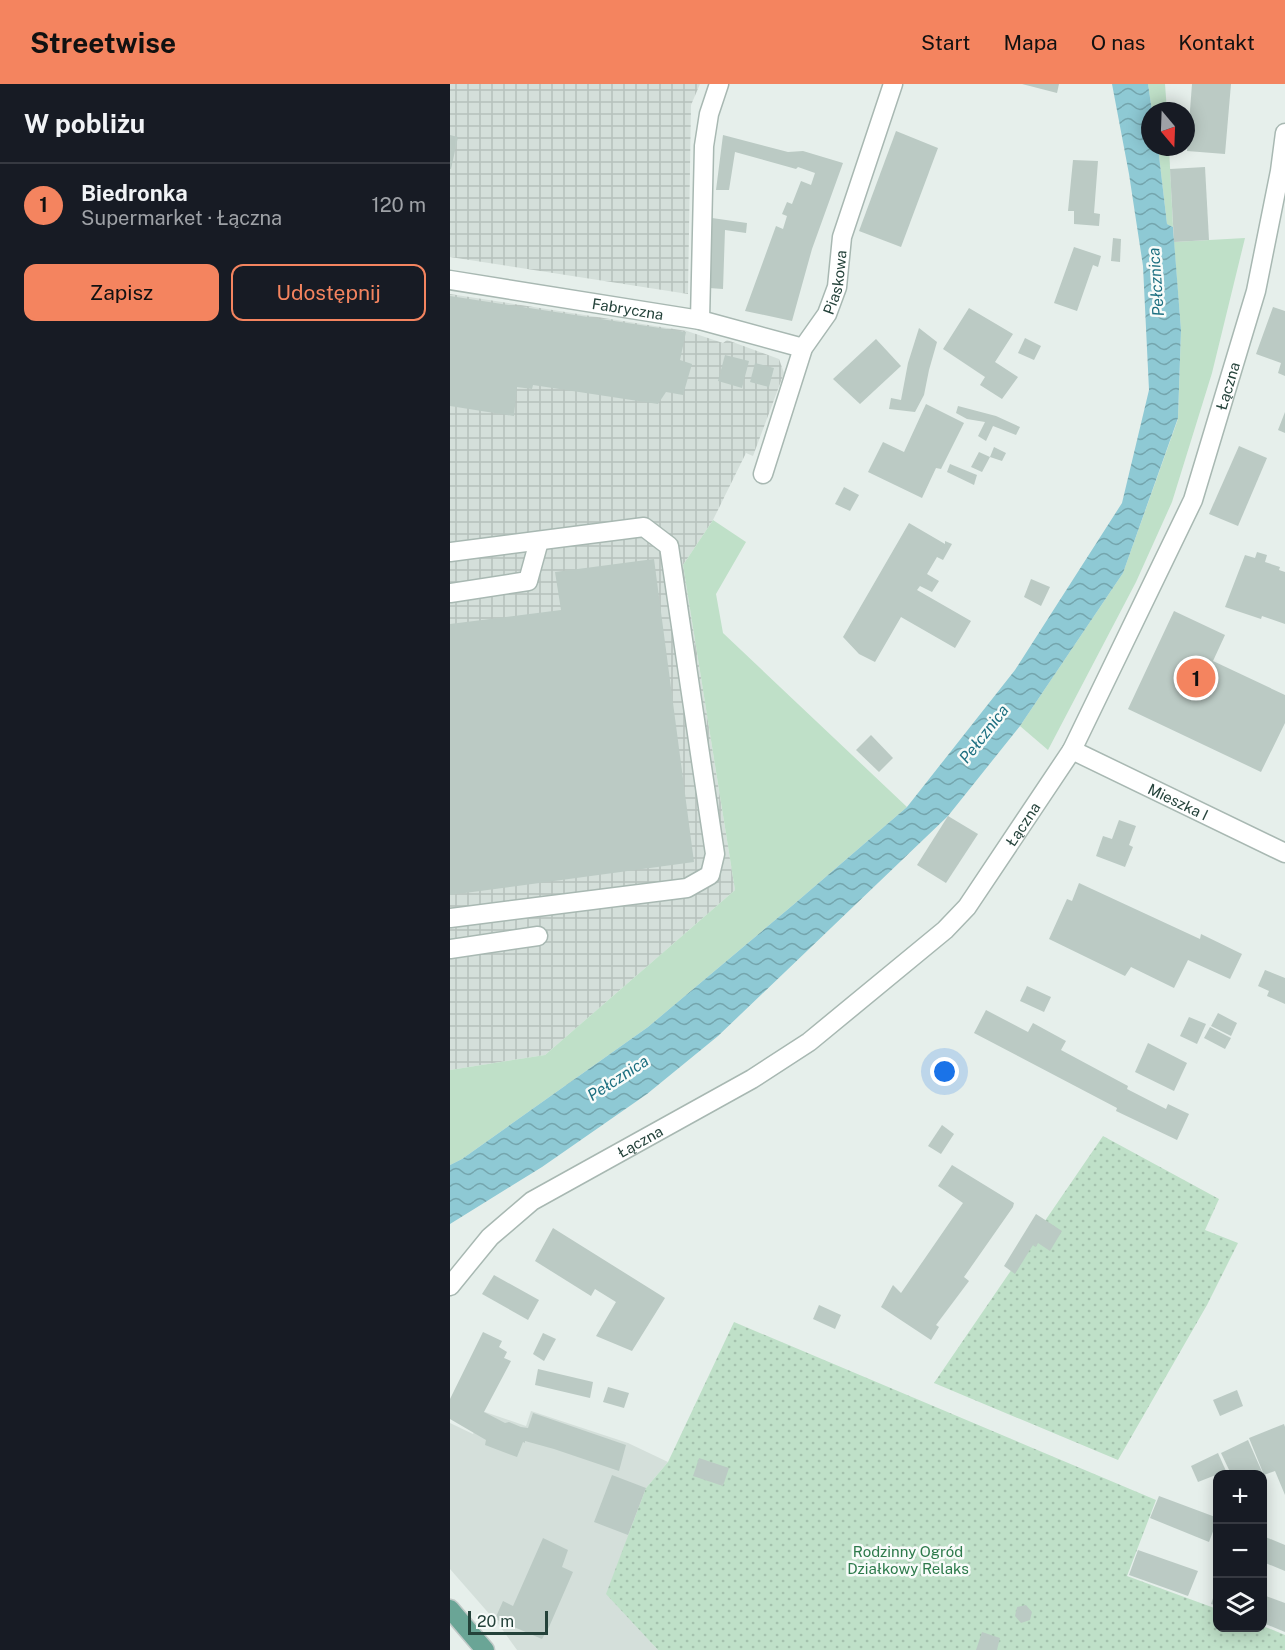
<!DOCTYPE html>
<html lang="pl">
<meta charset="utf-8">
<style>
body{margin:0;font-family:"Public Sans",sans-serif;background:#242831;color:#f1f3f6}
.controls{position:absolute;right:18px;bottom:18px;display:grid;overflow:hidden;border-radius:12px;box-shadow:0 3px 15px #0003}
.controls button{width:54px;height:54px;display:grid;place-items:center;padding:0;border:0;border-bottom:2px solid #363941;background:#171b24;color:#f1f3f6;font:30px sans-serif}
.compass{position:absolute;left:691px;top:18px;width:54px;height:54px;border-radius:50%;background:#171b24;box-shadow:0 3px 15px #0003;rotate:161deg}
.scale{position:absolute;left:18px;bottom:15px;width:80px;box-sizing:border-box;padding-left:6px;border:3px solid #24423a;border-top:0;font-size:16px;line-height:21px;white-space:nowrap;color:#24423a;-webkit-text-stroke:4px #f7fbf9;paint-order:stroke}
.you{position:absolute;left:495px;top:988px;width:21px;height:21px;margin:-15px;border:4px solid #fff;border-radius:50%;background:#1a73e8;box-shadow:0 0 0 9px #1a73e833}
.badge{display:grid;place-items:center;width:39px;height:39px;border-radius:50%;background:#f4845f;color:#111;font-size:20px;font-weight:700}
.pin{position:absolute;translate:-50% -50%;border:3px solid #fff;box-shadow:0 2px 6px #0006}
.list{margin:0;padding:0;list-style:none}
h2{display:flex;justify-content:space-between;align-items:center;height:78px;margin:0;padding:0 24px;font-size:26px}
h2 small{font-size:20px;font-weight:400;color:#9ea1a6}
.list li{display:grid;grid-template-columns:39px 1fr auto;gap:18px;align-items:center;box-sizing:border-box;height:84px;padding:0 24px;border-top:2px solid #363941}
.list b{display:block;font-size:22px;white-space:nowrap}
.list p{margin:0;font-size:20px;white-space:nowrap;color:#9ea1a6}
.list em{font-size:20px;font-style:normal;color:#9ea1a6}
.actions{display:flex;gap:12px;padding:18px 24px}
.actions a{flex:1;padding:14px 0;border:2px solid #f4845f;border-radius:12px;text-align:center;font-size:21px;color:#f4845f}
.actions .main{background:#f4845f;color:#111}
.icon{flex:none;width:33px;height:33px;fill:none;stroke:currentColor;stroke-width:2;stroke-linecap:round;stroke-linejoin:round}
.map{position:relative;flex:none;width:835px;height:1566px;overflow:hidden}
header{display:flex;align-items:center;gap:36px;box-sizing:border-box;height:84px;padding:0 30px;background:#f4845f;color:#111}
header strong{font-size:28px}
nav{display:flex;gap:33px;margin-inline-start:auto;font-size:21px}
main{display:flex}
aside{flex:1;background:#171b24}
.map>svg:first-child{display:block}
.built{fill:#d4dfda}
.industrial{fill:url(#industrial-grid)}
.grass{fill:#bfe0c8}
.garden{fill:url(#garden-dots)}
.water{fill:url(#water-waves)}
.building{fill:#bbcac4}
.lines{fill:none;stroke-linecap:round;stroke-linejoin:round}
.minor-casing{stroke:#a8b8b2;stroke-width:21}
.major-casing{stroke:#c2cac8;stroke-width:21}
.minor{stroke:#fff;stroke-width:18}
.major{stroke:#6aa596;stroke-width:18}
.labels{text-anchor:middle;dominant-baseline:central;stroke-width:5;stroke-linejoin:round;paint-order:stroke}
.street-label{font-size:15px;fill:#24423a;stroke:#f7fbf9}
.park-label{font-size:15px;fill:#2d7a4b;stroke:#f7fbf9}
.water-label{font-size:16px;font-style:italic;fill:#1c6f80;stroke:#f7fbf9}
</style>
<header>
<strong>Streetwise</strong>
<nav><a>Start</a><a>Mapa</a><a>O nas</a><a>Kontakt</a></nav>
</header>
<main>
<aside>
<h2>W pobliżu<small></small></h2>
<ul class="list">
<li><span class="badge">1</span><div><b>Biedronka</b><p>Supermarket · Łączna</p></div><em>120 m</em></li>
</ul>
<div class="actions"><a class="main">Zapisz</a><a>Udostępnij</a></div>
</aside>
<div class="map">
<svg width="835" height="1566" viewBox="0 0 835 1566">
<defs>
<pattern id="industrial-grid" width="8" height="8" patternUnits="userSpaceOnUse" patternTransform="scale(1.5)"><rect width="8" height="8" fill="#d4dfda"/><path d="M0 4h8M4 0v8" fill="none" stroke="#b6c1bc"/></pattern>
<pattern id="garden-dots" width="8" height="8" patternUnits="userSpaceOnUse" patternTransform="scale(1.5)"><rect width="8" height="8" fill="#bfe0c8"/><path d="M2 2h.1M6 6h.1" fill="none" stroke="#a4c1ad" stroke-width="1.8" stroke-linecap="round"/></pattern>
<pattern id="water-waves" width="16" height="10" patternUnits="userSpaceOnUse" patternTransform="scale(1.5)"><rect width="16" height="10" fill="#8ec9d4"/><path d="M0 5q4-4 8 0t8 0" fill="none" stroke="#74a5ad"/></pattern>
</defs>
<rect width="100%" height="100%" fill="#e6efeb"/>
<path class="built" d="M81 1327 178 1359 218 1378 196 1404 157 1510 208 1566H67L49 1541 0 1485V1339L23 1350 35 1328 76 1342Z"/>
<g class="industrial">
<path d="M0 0H250L241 21 238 210 0 173Z"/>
<path d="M0 210 237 247 273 259 277 256 329 275 334 289 303 372 296 369 263 436 233 481 285 806 95 971 0 986Z"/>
</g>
<g class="grass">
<path d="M698 0H715L717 27H702Z"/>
<path d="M708 63H719L723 143 717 140Z"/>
<path d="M795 154 762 289 722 418 686 498 598 666 570 642 673 489 728 335 731 246 724 158Z"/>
<path d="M263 436 296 458 266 510 273 549 457 723 343 821 198 943 12 1075 0 1081V986L95 971 285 806 233 481Z"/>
</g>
<g class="garden">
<path d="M653 1052 769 1115 755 1146 788 1159 757 1221 668 1376 484 1299Z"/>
<path d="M284 1238 706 1416 677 1492 767 1525 768 1544H812L813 1542 835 1551V1566H208L156 1510 196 1404 218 1378Z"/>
</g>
<path class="water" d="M662 0H698L702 27H700V63H708L717 140 723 143 731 246 728 334 673 489 570 642 498 732 268 952 197 1010 92 1083 0 1140V1081L12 1075 198 943 343 821 457 723 565 586 672 419 699 306 693 182 679 90Z"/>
<g class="building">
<path d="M572 0H609L607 9Z"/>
<path d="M742 0H781L775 70 737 67Z"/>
<path d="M446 47 488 64 451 163 409 147Z"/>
<path d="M0 51 8 53 1 85H0Z"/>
<path d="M273 51 338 68 353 67 393 79 362 165 342 237 295 227 326 142 333 145 337 132 332 130 337 118 342 120 351 97 361 101 365 89 348 83 346 85 285 68 279 106H266Z"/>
<path d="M623 76 648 77 644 129 650 130 649 142 624 140V127H618Z"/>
<path d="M755 83 759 156 724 158 720 85Z"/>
<path d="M262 134 297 139 296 149 275 146 273 205 259 204Z"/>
<path d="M663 154 671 155 670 178 661 177Z"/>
<path d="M624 163 651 172 648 183 643 181 627 227 604 219Z"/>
<path d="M0 212 236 248 230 276 242 280 233 311 216 308 208 320 83 301 82 305 67 303 64 332 0 322Z"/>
<path d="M823 223 835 227V292L828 289 831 279 806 270Z"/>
<path d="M519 224 563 250 545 278 568 293 552 315 530 301 535 293 493 265Z"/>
<path d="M469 244 487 258 479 286 474 311 465 328 439 325 441 314 451 316 458 279Z"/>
<path d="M575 254 591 262 584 276 568 269Z"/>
<path d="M426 255 451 282 410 320 383 295Z"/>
<path d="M275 271 299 277 292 304 268 297Z"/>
<path d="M305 279 324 284 319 303 300 298Z"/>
<path d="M476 320 514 339 491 385 486 384 472 414 418 388 433 358 454 368Z"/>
<path d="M508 322 546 332 570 343 566 351 543 342 536 357 528 352 535 338 517 335 506 329Z"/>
<path d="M835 328V349L828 346Z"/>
<path d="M789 362 817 374 788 442 759 430Z"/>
<path d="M544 363 556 369 552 377 540 373Z"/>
<path d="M529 368 540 373 532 388 521 383Z"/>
<path d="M500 380 527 391 524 401 497 388Z"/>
<path d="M394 403 409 411 400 427 385 420Z"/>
<path d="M459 439 495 460V457L502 460 493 476 487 473 477 490 489 497 482 508 470 502 467 506 521 537 505 564 451 533 425 578 409 570 393 553Z"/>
<path d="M807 468 817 471 815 478 830 483 829 486 835 488V540L812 532 811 535 775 523 795 471 805 474Z"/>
<path d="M204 475 244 778 0 811V540L111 526 105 488Z"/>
<path d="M581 495 600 503 591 522 574 513Z"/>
<path d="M724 527 775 551 763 577 835 611V639L811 688 678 625Z"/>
<path d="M421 651 443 674 429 688 406 666Z"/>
<path d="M498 732 528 750 496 799 467 781Z"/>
<path d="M669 736 686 742 679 761 683 763 675 783 646 772 653 752 662 755Z"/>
<path d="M629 799 750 855 751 850 792 870 780 895 738 876 724 904 681 883 675 892 599 855 617 815 622 817Z"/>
<path d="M815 886 835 894V920L817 912 819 907 808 902Z"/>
<path d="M577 902 601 913 594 928 570 917Z"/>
<path d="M536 926 578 948 583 939 616 957 611 966 678 1002 677 1005 716 1025 718 1020 739 1030 727 1056 666 1027 667 1024 524 949Z"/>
<path d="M768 929 787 939 781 952 761 942Z"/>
<path d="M739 933 756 940 747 960 730 952Z"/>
<path d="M760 943 781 954 775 965 754 954Z"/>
<path d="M698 959 737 979 724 1007 685 988Z"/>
<path d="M492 1041 504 1050 491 1070 478 1062Z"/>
<path d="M502 1081 564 1119 563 1123 514 1193 519 1197 486 1241 489 1243 481 1256 431 1223 443 1201 451 1209 513 1119 488 1102Z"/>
<path d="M586 1130 612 1147 600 1167 588 1159 586 1163 583 1161 565 1190 554 1182Z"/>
<path d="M103 1144 215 1214 182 1267 146 1252 166 1218 145 1205 141 1212 85 1177Z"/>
<path d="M44 1191 89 1216 78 1236 32 1210Z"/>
<path d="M369 1221 391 1231 385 1245 363 1235Z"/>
<path d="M33 1248 52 1257 49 1263 57 1268 54 1274 61 1277 34 1328 55 1339 59 1338 71 1343 78 1344 83 1329 176 1361 169 1387 104 1365 75 1357V1359L73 1358 67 1373 35 1361 36 1356 0 1335V1315Z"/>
<path d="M93 1249 106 1255 94 1277 83 1270Z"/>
<path d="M88 1285 143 1298 140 1314 85 1301Z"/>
<path d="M158 1303 179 1309 174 1324 153 1318Z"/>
<path d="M787 1306 793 1322 770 1332 763 1316Z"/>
<path d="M834 1340 835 1343V1411L825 1387 814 1391 799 1354Z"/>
<path d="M798 1356 813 1390H781L771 1369Z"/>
<path d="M768 1369 776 1387 748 1398 741 1382Z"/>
<path d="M249 1374 279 1384 273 1402 243 1392Z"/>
<path d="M162 1391 196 1404 178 1451 144 1438Z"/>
<path d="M709 1412 768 1434 759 1458 700 1434Z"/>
<path d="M813 1452 835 1461V1487L813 1478Z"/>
<path d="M93 1454 118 1466 112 1483 123 1488 99 1543 92 1555 45 1535 53 1517 63 1522Z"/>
<path d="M688 1466 748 1487 738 1512 679 1491Z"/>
<path d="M767 1503H768V1522L761 1520Z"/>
<path d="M813 1511 835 1519V1548L813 1539Z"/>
<path d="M576 1521 582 1528 580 1536 571 1539 565 1532 567 1523Z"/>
<path d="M532 1548 550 1554 547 1566H526Z"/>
</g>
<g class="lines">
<defs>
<g id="minor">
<path id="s1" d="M0 196 250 236 353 264"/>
<path d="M250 236 254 62 259 30 269 0"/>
<path id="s2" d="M313 390 353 264 377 230 387 203 392 153 443 0"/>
<path d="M0 468 194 443 219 462 265 770 260 791 237 804 0 834"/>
<path d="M0 509 78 497 89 457"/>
<path id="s3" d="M622 666 835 769"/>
<path d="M0 865 88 852"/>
<path id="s4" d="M0 1202 40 1153 82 1117 302 995 359 958 495 846 517 823 622 666 743 416 806 207 830 87 835 49"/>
</g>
<path id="major" d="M0 1525 35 1566"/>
</defs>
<use href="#minor" class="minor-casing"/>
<use href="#major" class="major-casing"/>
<use href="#minor" class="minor"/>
<use href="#major" class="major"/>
</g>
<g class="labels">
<g class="street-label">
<text stroke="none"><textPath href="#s2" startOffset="207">Piaskowa</textPath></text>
<text stroke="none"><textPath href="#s1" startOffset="180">Fabryczna</textPath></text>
<text stroke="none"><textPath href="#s4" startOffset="1232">Łączna</textPath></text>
<text stroke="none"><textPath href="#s3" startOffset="118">Mieszka I</textPath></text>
<text stroke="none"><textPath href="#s4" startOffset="746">Łączna</textPath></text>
<text stroke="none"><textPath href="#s4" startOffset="242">Łączna</textPath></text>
</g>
<g class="park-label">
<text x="458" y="1467">Rodzinny Ogród<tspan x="458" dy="17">Działkowy Relaks</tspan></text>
</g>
<g class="water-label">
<text transform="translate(706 198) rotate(-94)">Pełcznica</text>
<text transform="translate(534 650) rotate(-52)">Pełcznica</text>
<text transform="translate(168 994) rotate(-33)">Pełcznica</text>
</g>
</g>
</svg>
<div class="controls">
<button>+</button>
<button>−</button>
<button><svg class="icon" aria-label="layers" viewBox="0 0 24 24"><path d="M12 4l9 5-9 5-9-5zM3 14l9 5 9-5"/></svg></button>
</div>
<svg class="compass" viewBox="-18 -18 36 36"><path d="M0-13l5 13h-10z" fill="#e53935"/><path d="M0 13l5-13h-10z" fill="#9ea1a6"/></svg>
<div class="scale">20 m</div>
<div class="you"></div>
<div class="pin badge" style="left:746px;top:594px">1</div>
</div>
</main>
